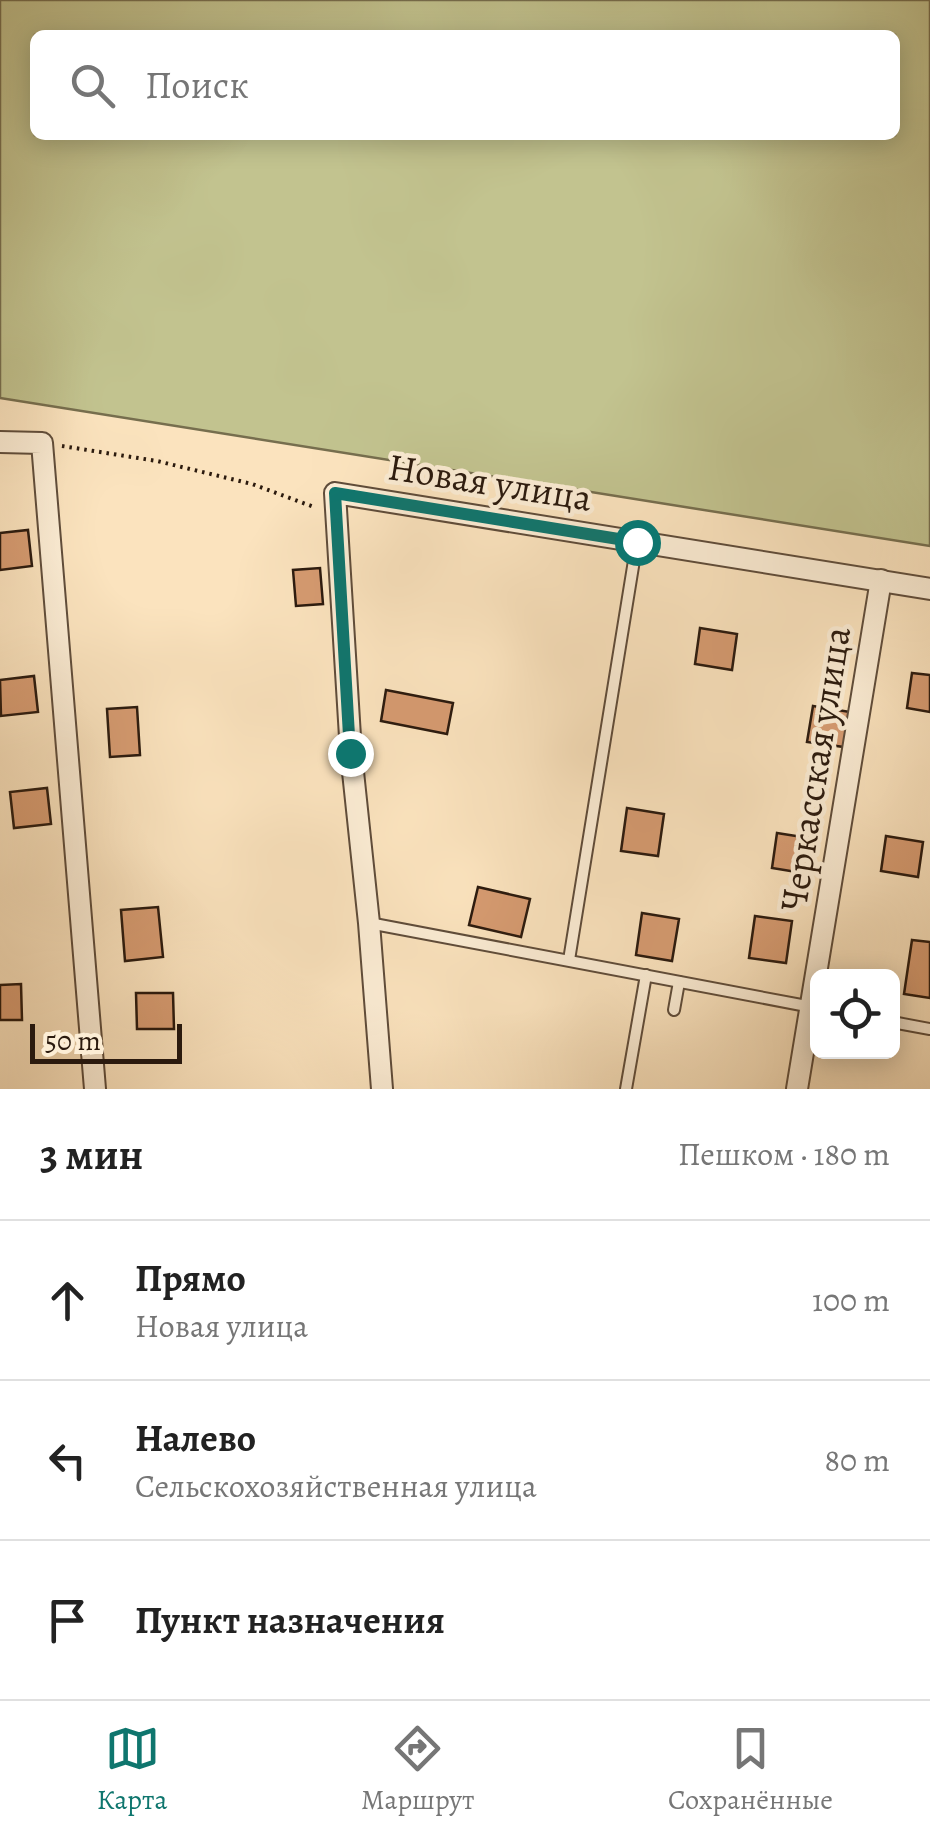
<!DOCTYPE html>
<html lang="ru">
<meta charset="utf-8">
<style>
body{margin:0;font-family:Alegreya,serif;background:#f2f2f2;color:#222}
.controls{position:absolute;right:30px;bottom:30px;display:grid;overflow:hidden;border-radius:15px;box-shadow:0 5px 25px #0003}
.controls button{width:90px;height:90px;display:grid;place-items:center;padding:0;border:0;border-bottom:2px solid #e0e0e0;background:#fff;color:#222;font:50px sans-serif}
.scale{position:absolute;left:30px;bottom:25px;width:152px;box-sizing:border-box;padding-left:10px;border:5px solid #2b1a0e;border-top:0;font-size:28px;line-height:35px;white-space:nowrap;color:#2b1a0e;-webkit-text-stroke:8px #fcedd5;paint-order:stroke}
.stop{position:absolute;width:30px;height:30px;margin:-22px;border:8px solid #0f766e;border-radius:50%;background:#fff}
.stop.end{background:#0f766e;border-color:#fff;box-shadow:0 2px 10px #0008}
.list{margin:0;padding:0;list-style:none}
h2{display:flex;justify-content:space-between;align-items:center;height:130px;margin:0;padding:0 40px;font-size:42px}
h2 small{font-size:32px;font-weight:400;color:#767676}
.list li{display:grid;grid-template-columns:65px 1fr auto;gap:30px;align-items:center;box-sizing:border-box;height:160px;padding:0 40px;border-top:2px solid #e0e0e0}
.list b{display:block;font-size:38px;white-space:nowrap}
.list p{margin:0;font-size:32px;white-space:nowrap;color:#767676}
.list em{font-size:32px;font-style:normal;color:#767676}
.icon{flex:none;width:55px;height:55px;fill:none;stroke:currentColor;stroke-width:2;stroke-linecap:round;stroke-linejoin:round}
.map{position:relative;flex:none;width:930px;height:1089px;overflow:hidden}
.search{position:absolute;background:#fff;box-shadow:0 5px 25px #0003;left:30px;right:30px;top:30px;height:110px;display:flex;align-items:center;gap:25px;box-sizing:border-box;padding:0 35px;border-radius:15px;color:#767676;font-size:38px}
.sheet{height:610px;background:#fff}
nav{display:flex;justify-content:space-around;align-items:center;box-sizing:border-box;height:140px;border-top:2px solid #e0e0e0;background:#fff;font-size:28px;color:#767676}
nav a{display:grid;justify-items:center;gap:5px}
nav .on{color:#0f766e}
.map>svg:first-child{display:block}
.green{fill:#c2c38f;stroke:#766e4e;stroke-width:2.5;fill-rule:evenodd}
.building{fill:#d69b71;stroke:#2b1a0e;stroke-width:2.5}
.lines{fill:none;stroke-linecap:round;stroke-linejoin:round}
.lane-casing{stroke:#5f4c3a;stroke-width:14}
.street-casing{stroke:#5f4c3a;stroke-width:24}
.path{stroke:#2b1a0e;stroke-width:4;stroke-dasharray:2.5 5;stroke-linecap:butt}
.lane{stroke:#fcedd5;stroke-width:10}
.street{stroke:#fcedd5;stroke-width:20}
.route{stroke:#0f766e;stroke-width:12}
.labels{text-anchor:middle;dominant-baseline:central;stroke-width:9;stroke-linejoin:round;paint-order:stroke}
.street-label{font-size:38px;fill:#2b1a0e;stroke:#fcedd5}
</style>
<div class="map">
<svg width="930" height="1089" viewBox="0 0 930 1089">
<rect width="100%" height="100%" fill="#fbe3be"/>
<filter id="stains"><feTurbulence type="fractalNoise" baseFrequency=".002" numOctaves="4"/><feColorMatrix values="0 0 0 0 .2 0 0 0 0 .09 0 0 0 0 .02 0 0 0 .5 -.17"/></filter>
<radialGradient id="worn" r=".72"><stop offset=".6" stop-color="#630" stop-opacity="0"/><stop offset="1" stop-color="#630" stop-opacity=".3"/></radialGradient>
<path class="green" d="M0 0H930V546L0 398ZM35 35H895V135H35Z"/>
<g class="building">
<path d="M28 530 32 566 0 570V533Z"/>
<path d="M320 568 323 604 296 606 293 570Z"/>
<path d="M700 628 737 634 732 670 695 664Z"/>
<path d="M912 673 930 675V712L907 708Z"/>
<path d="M34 676 38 712 1 716 0 680Z"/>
<path d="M386 690 453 703 447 734 381 721Z"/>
<path d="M813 706 850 712 844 747 807 742Z"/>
<path d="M137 707 140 755 110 757 107 709Z"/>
<path d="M47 788 51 824 14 828 10 792Z"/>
<path d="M627 808 664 814 658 856 621 851Z"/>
<path d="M777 833 815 839 809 874 772 868Z"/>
<path d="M886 836 923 842 918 877 881 871Z"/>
<path d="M478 887 530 899 521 937 469 925Z"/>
<path d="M158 907 163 957 125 961 121 910Z"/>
<path d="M642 913 679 919 672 961 636 955Z"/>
<path d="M755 916 792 921 786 963 749 958Z"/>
<path d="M912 940 930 942V998L904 994Z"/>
<path d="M21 984 22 1020H0V985Z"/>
<path d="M136 993H173L174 1029H137Z"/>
</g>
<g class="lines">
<defs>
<g id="lane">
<path d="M369 923 812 1007"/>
<path d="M569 960 637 542"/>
<path d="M674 1010 679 982"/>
<path d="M892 1022 930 1029"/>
<path d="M626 1089 646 975"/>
</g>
<g id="street">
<path d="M0 442 42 443 95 1089"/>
<path d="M382 1089 369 923 351 753 335 493 930 589"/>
<path d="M797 1089 881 580"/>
</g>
</defs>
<use href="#lane" class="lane-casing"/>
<use href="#street" class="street-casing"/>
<path class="path" d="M62 446 157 461 252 484 314 507"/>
<use href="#lane" class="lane"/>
<use href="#street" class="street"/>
</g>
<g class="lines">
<path class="route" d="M350 753 335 493 637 542"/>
</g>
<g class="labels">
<g class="street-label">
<text transform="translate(490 482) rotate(9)">Новая улица</text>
<text transform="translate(815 769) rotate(-81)">Черкасская улица</text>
</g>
</g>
<rect width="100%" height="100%" filter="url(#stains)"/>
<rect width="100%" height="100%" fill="url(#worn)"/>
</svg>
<div class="controls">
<button><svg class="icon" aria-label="locate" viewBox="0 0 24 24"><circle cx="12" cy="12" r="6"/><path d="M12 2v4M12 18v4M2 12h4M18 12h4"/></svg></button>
</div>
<div class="scale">50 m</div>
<div class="stop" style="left:637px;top:542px"></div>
<div class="stop end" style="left:350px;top:753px"></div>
<div class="search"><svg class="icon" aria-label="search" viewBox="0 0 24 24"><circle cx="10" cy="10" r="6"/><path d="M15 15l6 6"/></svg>Поиск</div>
</div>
<section class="sheet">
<h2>3 мин<small>Пешком · 180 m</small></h2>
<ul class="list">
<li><svg class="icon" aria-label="ahead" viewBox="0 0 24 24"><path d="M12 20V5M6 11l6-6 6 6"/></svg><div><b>Прямо</b><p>Новая улица</p></div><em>100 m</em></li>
<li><svg class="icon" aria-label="left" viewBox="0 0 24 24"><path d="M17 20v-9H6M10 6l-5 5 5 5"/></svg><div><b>Налево</b><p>Сельскохозяйственная улица</p></div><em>80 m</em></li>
<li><svg class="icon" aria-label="arrive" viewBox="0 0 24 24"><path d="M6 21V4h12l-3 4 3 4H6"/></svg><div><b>Пункт назначения</b></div></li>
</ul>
</section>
<nav>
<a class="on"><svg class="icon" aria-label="map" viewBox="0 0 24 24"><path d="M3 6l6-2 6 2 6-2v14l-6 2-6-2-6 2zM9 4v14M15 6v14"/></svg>Карта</a>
<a><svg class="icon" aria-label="directions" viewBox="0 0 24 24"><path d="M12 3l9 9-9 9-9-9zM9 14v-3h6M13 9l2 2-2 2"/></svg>Маршрут</a>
<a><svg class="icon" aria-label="saved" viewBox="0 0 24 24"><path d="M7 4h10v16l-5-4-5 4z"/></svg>Сохранённые</a>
</nav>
